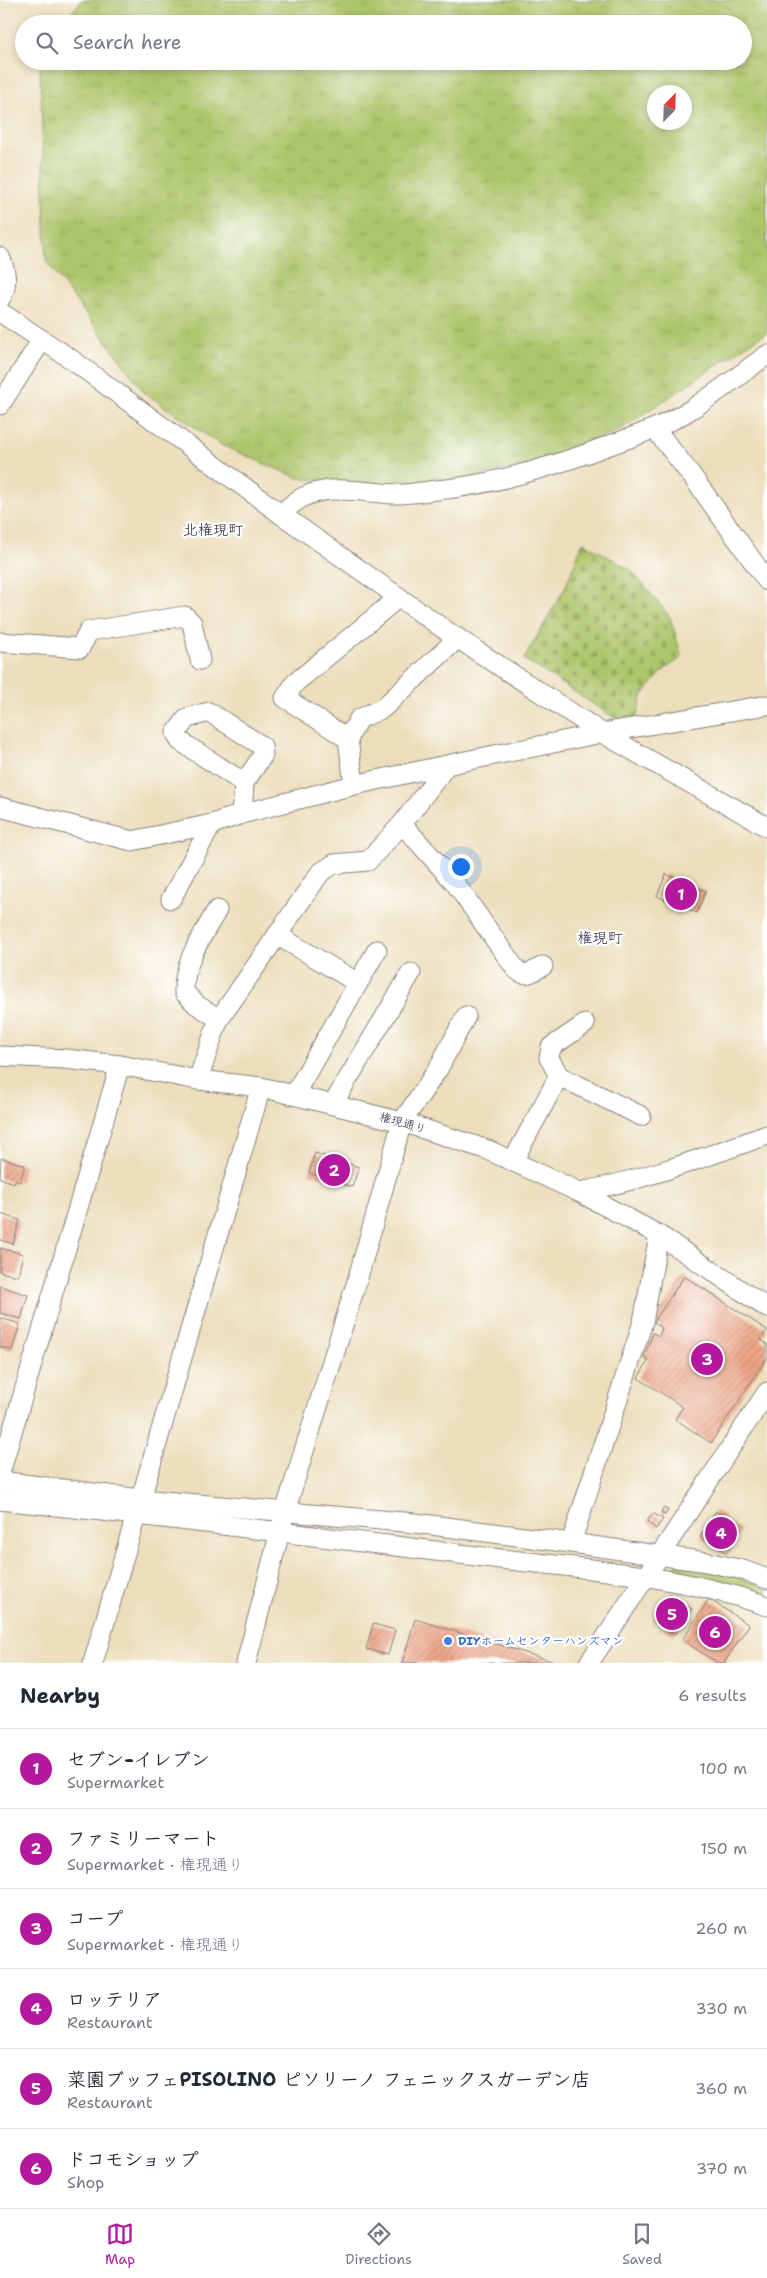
<!DOCTYPE html>
<meta charset="utf-8">
<style>
body{margin:0;font-family:"Shantell Sans","Klee One",sans-serif;background:#f2f2f3;color:#1f2937}
.compass{position:absolute;left:647px;top:85px;width:45px;height:45px;border-radius:50%;background:#fff;box-shadow:0 2px 8px #0003;rotate:23deg}
.you{position:absolute;left:460px;top:866px;width:18px;height:18px;margin:-12px;border:4px solid #fff;border-radius:50%;background:#1a73e8;box-shadow:0 0 0 8px #1a73e833}
.badge{display:grid;place-items:center;width:32px;height:32px;border-radius:50%;background:#b5179e;color:#fff;font-size:16px;font-weight:700}
.pin{position:absolute;translate:-50% -50%;border:2px solid #fff;box-shadow:0 1px 5px #0006}
.list{margin:0;padding:0;list-style:none}
h2{display:flex;justify-content:space-between;align-items:center;height:65px;margin:0;padding:0 20px;font-size:21px}
h2 small{font-size:16px;font-weight:400;color:#747a83}
.list li{display:grid;grid-template-columns:32px 1fr auto;gap:15px;align-items:center;box-sizing:border-box;height:80px;padding:0 20px;border-top:1px solid #e0e1e3}
.list b{display:block;font-size:19px;white-space:nowrap}
.list p{margin:0;font-size:16px;white-space:nowrap;color:#747a83}
.list em{font-size:16px;font-style:normal;color:#747a83}
.icon{flex:none;width:28px;height:28px;fill:none;stroke:currentColor;stroke-width:2;stroke-linecap:round;stroke-linejoin:round}
.map{position:relative;flex:none;width:767px;height:1663px;overflow:hidden}
.search{position:absolute;background:#fff;box-shadow:0 2px 8px #0003;left:15px;right:15px;top:15px;height:55px;display:flex;align-items:center;gap:12px;box-sizing:border-box;padding:0 18px;border-radius:28px;color:#747a83;font-size:19px}
.sheet{height:545px;background:#fff}
nav{display:flex;justify-content:space-around;align-items:center;box-sizing:border-box;height:70px;border-top:1px solid #e0e1e3;background:#fff;font-size:14px;color:#747a83}
nav a{display:grid;justify-items:center;gap:2px}
nav .on{color:#b5179e}
.map>svg:first-child{display:block}
.cemetery{fill:url(#cemetery-stones);stroke:#687452}
.park{fill:url(#park-tufts);stroke:#687452;fill-rule:evenodd}
.building{fill:url(#building-hatch)}
.lines{fill:none;stroke-linecap:round;stroke-linejoin:round}
.minor-casing{stroke:#87807b;stroke-width:21}
.minor{stroke:#fff;stroke-width:19}
.shop-dot{fill:#3f7fe0;stroke:#fff;stroke-width:2}
.labels{text-anchor:middle;dominant-baseline:central;stroke-width:4.5;stroke-linejoin:round;paint-order:stroke}
.street-label{font-size:12px;fill:#22223b;stroke:#fff}
.shop-label{font-size:12px;font-weight:bold;fill:#366cbe;stroke:#fff;text-anchor:start}
.quarter-label{font-size:15px;fill:#22223b;stroke:#fff}
</style>
<div class="map">
<svg width="767" height="1663" viewBox="0 0 767 1663">
<defs>
<pattern id="cemetery-stones" width="16" height="16" patternUnits="userSpaceOnUse" patternTransform="scale(1.25)"><rect width="16" height="16" fill="#adc56a"/><path d="M2 7V4a2 2 0 0 1 4 0v3zM10 15v-3a2 2 0 0 1 4 0v3z" fill="#95a95d"/></pattern>
<pattern id="park-tufts" width="24" height="20" patternUnits="userSpaceOnUse" patternTransform="scale(1.25)"><rect width="24" height="20" fill="#adc56a"/><path d="M3 7l-1-3M5 7V3M7 7l1-3M15 17l-1-3M17 17v-4M19 17l1-3" fill="none" stroke="#95a95d"/></pattern>
<pattern id="building-hatch" width="6" height="6" patternUnits="userSpaceOnUse" patternTransform="scale(1.25)"><rect width="6" height="6" fill="#eca383"/><path d="M-1 1l2-2M0 6l6-6M5 7l2-2" fill="none" stroke="#ca8c72"/></pattern>
</defs>
<rect width="100%" height="100%" fill="#fff"/>
<filter id="ink" filterUnits="userSpaceOnUse"><feTurbulence type="fractalNoise" baseFrequency=".02" numOctaves="2"/><feDisplacementMap in="SourceGraphic" scale="10" xChannelSelector="R" yChannelSelector="G"/><feConvolveMatrix kernelMatrix="1 2 1 2 8 2 1 2 1" color-interpolation-filters="sRGB"/></filter>
<filter id="wash" filterUnits="userSpaceOnUse"><feTurbulence type="fractalNoise" baseFrequency=".0096" numOctaves="4" result="noise"/><feDisplacementMap in="SourceGraphic" scale="20" xChannelSelector="R" yChannelSelector="G"/><feGaussianBlur stdDeviation="1.12" result="paint"/><feColorMatrix in="noise" values="0 0 0 0 0 0 0 0 0 0 0 0 0 0 0 0 0 1.4 0 .05"/><feComposite in="paint" operator="in"/></filter>
<g filter="url(#wash)">
<rect width="100%" height="100%" fill="#ecdebb"/>
<path class="cemetery" d="M583 542 631 570 670 617 682 657 664 670 643 694 636 719 619 721 524 659 565 588Z"/>
<g class="park">
<path d="M82 0H767V332L618 431 532 464 467 479 386 487 298 478 221 445 145 393 46 261 40 61H743V24H61ZM654 92H684V122H654Z"/>
<path d="M677 1563 734 1576 767 1587V1600L667 1578Z"/>
</g>
<g id="blocks">
<g class="building">
<path d="M666 874 706 891 697 913 657 896Z"/>
<path d="M315 1153 359 1167 352 1187 309 1173Z"/>
<path d="M1 1158 25 1165 20 1182 15 1180 14 1183 0 1178Z"/>
<path d="M0 1214 20 1220 13 1244 0 1240Z"/>
<path d="M0 1248 23 1254 18 1276 0 1272Z"/>
<path d="M684 1276 767 1330 761 1340 767 1344V1358L711 1443 675 1419 683 1407 638 1378 649 1360 644 1357 653 1333 659 1336 662 1328 654 1322Z"/>
<path d="M0 1286 28 1295 21 1319 0 1313Z"/>
<path d="M0 1318 20 1324 12 1350 0 1347Z"/>
<path d="M663 1508 668 1510 665 1515 661 1513Z"/>
<path d="M716 1511 726 1517 725 1520 741 1530 727 1553 700 1537Z"/>
<path d="M653 1513 663 1519 656 1529 647 1522Z"/>
<path d="M670 1594 692 1609 674 1635 653 1620Z"/>
<path d="M709 1599 749 1625 724 1663H718L682 1640Z"/>
<path d="M415 1619 558 1663H402Z"/>
<path d="M373 1624 395 1630 388 1655 366 1649Z"/>
</g>
</g>
</g>
<g filter="url(#ink)">
<use href="#blocks" fill-opacity="0" stroke="#87807b" stroke-width="1"/>
<g class="lines">
<defs>
<g id="minor">
<path d="M0 257C6 270 9 287 0 299"/>
<path d="M0 312 71 359 282 515 451 634 602 733 767 827"/>
<path d="M0 405 42 340"/>
<path d="M655 429 692 476 767 581"/>
<path d="M282 515C310 477 357 493 398 494 414 494 431 490 447 489 503 482 555 466 607 446 636 436 664 426 690 410 717 393 742 373 767 355"/>
<path d="M0 642 80 648 89 631 185 616 192 623 200 660"/>
<path d="M348 739 359 719 383 708 458 638"/>
<path d="M354 785 348 739 285 698 295 683 399 597"/>
<path d="M0 807 132 841 212 824 245 813 354 785 451 764 602 733 767 705"/>
<path d="M240 815 243 800 244 783 263 755 262 746 209 712 187 718 176 733 180 741 244 783"/>
<path d="M402 824 455 883 515 968C525 979 532 972 543 966"/>
<path d="M171 899 212 824"/>
<path d="M217 910C203 935 183 962 184 992L197 1005 219 1019"/>
<path d="M277 935 358 983"/>
<path d="M585 1024 551 1047 549 1058 559 1076 641 1116"/>
<path d="M0 1056 65 1059 120 1065 198 1080 261 1087 402 1122 488 1150 579 1192 659 1235 767 1308"/>
<path d="M198 1080 218 1021 320 873 334 864 368 861 402 824 446 766"/>
<path d="M294 1095 377 950"/>
<path d="M333 1104 411 973"/>
<path d="M513 1161 559 1076"/>
<path d="M579 1192C645 1180 705 1157 767 1135"/>
<path d="M0 1473 120 1065"/>
<path d="M0 1481 140 1499 415 1523 571 1543 707 1562 743 1570 767 1579"/>
<path d="M0 1500C156 1516 312 1536 468 1555 567 1568 673 1572 767 1606"/>
<path d="M571 1543 643 1322 659 1235"/>
<path d="M93 1663 261 1087"/>
<path d="M246 1663 285 1512 357 1281 402 1122 438 1069 466 1016"/>
<path d="M589 1663 767 1392"/>
</g>
</defs>
<use href="#minor" class="minor-casing"/>
<use href="#minor" class="minor"/>
</g>
</g>
<circle class="shop-dot" cx="448" cy="1641" r="5"/>
<g class="labels">
<g class="street-label">
<text transform="translate(403 1123) rotate(16)">権現通り</text>
</g>
<g class="shop-label">
<text x="458" y="1641">DIYホームセンターハンズマン</text>
</g>
<g class="quarter-label">
<text x="213" y="530">北権現町</text>
<text x="600" y="938">権現町</text>
</g>
</g>
</svg>
<svg class="compass" viewBox="-18 -18 36 36"><path d="M0-13l5 13h-10z" fill="#e53935"/><path d="M0 13l5-13h-10z" fill="#747a83"/></svg>
<div class="you"></div>
<div class="pin badge" style="left:681px;top:894px">1</div>
<div class="pin badge" style="left:334px;top:1170px">2</div>
<div class="pin badge" style="left:707px;top:1359px">3</div>
<div class="pin badge" style="left:721px;top:1533px">4</div>
<div class="pin badge" style="left:672px;top:1614px">5</div>
<div class="pin badge" style="left:715px;top:1632px">6</div>
<div class="search"><svg class="icon" aria-label="search" viewBox="0 0 24 24"><circle cx="10" cy="10" r="6"/><path d="M15 15l6 6"/></svg>Search here</div>
</div>
<section class="sheet">
<h2>Nearby<small>6 results</small></h2>
<ul class="list">
<li><span class="badge">1</span><div><b>セブン-イレブン</b><p>Supermarket</p></div><em>100 m</em></li>
<li><span class="badge">2</span><div><b>ファミリーマート</b><p>Supermarket · 権現通り</p></div><em>150 m</em></li>
<li><span class="badge">3</span><div><b>コープ</b><p>Supermarket · 権現通り</p></div><em>260 m</em></li>
<li><span class="badge">4</span><div><b>ロッテリア</b><p>Restaurant</p></div><em>330 m</em></li>
<li><span class="badge">5</span><div><b>菜園ブッフェPISOLINO ピソリーノ フェニックスガーデン店</b><p>Restaurant</p></div><em>360 m</em></li>
<li><span class="badge">6</span><div><b>ドコモショップ</b><p>Shop</p></div><em>370 m</em></li>
</ul>
</section>
<nav>
<a class="on"><svg class="icon" aria-label="map" viewBox="0 0 24 24"><path d="M3 6l6-2 6 2 6-2v14l-6 2-6-2-6 2zM9 4v14M15 6v14"/></svg>Map</a>
<a><svg class="icon" aria-label="directions" viewBox="0 0 24 24"><path d="M12 3l9 9-9 9-9-9zM9 14v-3h6M13 9l2 2-2 2"/></svg>Directions</a>
<a><svg class="icon" aria-label="saved" viewBox="0 0 24 24"><path d="M7 4h10v16l-5-4-5 4z"/></svg>Saved</a>
</nav>
